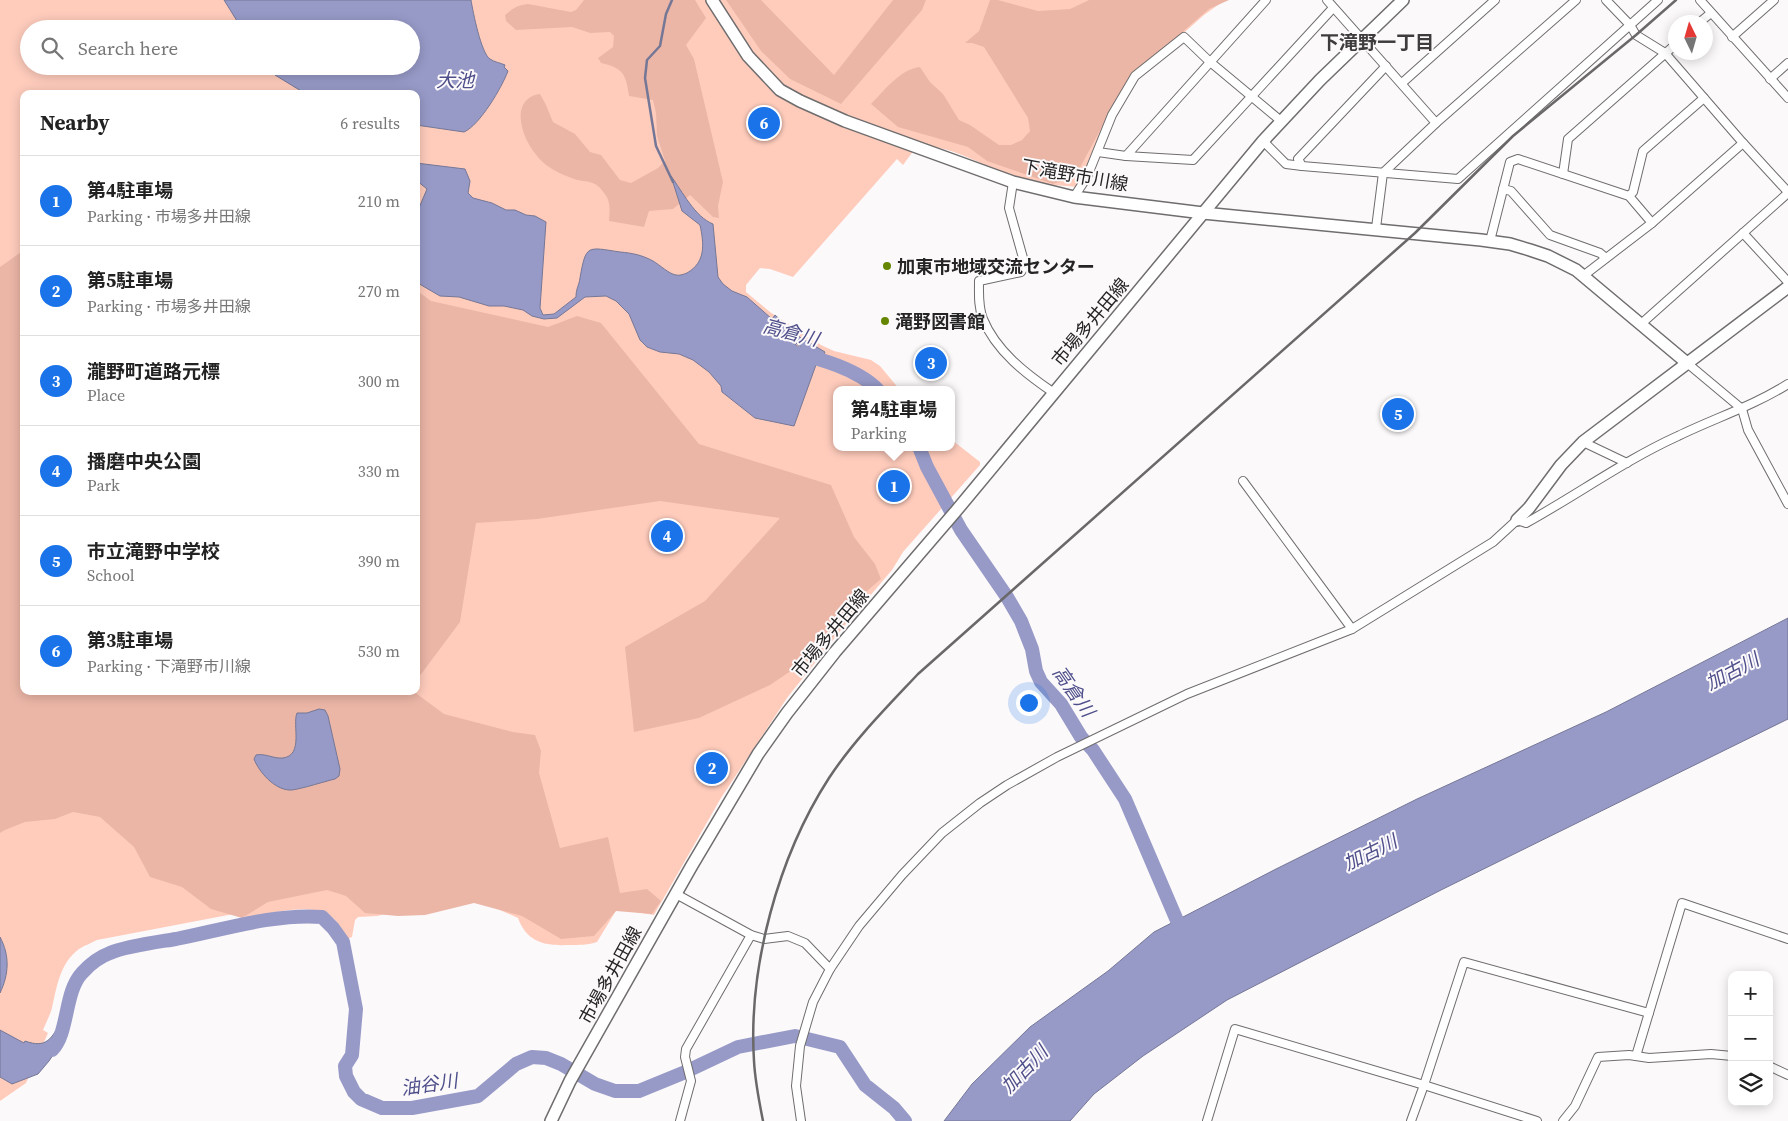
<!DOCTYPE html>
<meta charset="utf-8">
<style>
body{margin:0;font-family:"Source Serif 4","Noto Sans JP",serif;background:#f2f2f2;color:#222}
.controls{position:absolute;right:15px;bottom:15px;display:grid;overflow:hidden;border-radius:10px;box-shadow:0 2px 12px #0003}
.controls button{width:45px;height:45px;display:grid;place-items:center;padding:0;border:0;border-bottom:1px solid #e0e0e0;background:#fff;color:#222;font:25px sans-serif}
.compass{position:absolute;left:1668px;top:15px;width:45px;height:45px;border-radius:50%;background:#fff;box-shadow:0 2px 12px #0003;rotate:355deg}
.you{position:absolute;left:1028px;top:702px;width:18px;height:18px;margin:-12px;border:4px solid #fff;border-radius:50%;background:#1a73e8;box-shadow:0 0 0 8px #1a73e833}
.badge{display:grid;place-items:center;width:32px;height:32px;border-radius:50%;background:#1a73e8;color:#fff;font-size:16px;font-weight:700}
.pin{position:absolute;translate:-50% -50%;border:2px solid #fff;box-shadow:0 1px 5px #0006}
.popup{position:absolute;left:833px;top:386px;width:122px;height:65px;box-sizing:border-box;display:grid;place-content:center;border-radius:10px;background:#fff;filter:drop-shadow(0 1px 4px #0005);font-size:16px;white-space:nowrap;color:#767676}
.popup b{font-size:19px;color:#222}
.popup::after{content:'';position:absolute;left:50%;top:100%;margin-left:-10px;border:10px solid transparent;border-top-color:#fff}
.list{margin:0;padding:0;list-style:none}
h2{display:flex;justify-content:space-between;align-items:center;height:65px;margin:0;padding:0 20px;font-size:21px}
h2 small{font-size:16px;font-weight:400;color:#767676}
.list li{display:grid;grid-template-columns:32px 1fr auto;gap:15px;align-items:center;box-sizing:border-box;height:90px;padding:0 20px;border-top:1px solid #e0e0e0}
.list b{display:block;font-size:19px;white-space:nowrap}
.list p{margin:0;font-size:16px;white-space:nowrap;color:#767676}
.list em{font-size:16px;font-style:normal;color:#767676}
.icon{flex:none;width:28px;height:28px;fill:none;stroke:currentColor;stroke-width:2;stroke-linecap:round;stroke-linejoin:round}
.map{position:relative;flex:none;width:1788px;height:1121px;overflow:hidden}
.search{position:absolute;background:#fff;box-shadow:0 2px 12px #0003;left:20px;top:20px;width:400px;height:55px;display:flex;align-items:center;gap:12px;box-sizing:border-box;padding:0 18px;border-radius:28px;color:#767676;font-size:19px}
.panel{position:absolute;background:#fff;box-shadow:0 2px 12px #0003;left:20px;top:90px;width:400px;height:605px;border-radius:10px}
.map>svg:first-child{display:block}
.green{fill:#ffccbc;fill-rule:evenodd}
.forest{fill:#ebb6a6}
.water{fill:#979ac7;stroke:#757796}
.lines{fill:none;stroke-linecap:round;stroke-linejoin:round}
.stream{stroke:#757796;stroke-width:2.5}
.river{stroke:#979ac7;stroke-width:14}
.street-casing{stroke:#6f6d6e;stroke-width:10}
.secondary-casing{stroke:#6f6d6e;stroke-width:14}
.street{stroke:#fff;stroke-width:8}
.secondary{stroke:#fff;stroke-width:11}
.rail{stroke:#6a6869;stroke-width:2.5}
.poi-dot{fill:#648600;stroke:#fcf9fb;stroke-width:2}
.labels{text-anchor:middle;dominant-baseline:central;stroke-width:4;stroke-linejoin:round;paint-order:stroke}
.street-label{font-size:18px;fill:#262525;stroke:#fcf9fb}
.poi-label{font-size:18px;font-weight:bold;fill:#262525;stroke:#fcf9fb;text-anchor:start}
.neighbourhood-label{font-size:19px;font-weight:bold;fill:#3f3c3e;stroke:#fcf9fb}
.water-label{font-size:19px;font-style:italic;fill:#4e4f8a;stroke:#fcf9fb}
</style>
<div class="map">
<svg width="1788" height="1121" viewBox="0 0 1788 1121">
<rect width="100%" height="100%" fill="#fcf9fb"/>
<path class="green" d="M0 0H1225L1204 15 1135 76 1098 152 1076 187C1059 185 1039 185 1022 180 985 169 957 145 917 146L903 165 897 159 793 277 770 269 760 268 746 285V292L770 312 821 345 834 351 871 360 880 366 900 390H836V447H952V440L980 462V465L903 552 892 570 841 630 787 698 721 798 654 915 617 909 597 942C588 945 579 945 569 945 546 946 527 943 518 918L491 906 461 897 377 916 358 917 355 920 352 937 347 939C343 932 340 925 334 919 313 900 270 914 245 919L244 912 97 940C92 943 85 945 79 949 60 963 57 986 52 1008 50 1015 46 1023 43 1030L48 1033 26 1083 0 1101ZM29 29H411V66H29ZM24 94H416V691H24Z"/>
<g class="forest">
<path d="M584 0H695L706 18 686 45 694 59 723 182 718 206 719 218 713 217 690 195 673 209 649 211 644 227 609 221C610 204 611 200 599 187 592 180 582 182 574 179 566 176 556 172 549 167 533 156 518 131 521 111 523 101 530 95 540 94L546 105 553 122 575 134 590 152 601 155 620 180 631 183 658 168 665 161 657 136 656 113 653 100 629 96C626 75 624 68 601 63L598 58 613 47 614 36 610 32 590 33 572 27 516 30 506 21 505 15C513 8 518 5 528 4L571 12 576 10Z"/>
<path d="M726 0H761L834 75 893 0H926L922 10 841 104 790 79 761 51Z"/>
<path d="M990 0H998L1038 11 1070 9 1089 0H1229L1209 9 1127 80 1075 177 1053 184 987 161 968 147 898 127 871 104C884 91 900 69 920 67L930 82 943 94 959 120 970 125 999 145H1011L1022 140 1030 131 1028 118 984 47 972 43H965L979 31Z"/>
<path d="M24 250V691H413L444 714 513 732 535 735 541 751 539 773 560 848 608 837 620 893 647 889 661 901 652 914 616 911 594 936 561 939 522 916 474 903 425 915 398 916 365 913 346 896 327 890 268 902 242 918 211 909 182 887 150 877 134 847 100 817 73 812 55 819 25 822 5 830 0 833V267Z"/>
<path d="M416 290 431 301 548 327 577 316 601 323 699 444 831 485 854 537 875 564 881 579 867 591 862 603 834 636 807 660 770 685 699 718 634 732 625 647 705 601 780 518 660 501 537 519 476 523 460 622 416 681Z"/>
</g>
<g class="water">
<path d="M224 0H471C473 12 481 53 490 59 494 62 501 63 505 65L504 67 508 71C502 87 480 125 464 132L416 125V94H306L275 75 269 66H411V29H242Z"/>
<path d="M416 163 465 169 470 181 468 193 473 198 492 203 506 210H515L526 215 535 216 546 222 540 308 543 315 554 314 576 297C576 288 579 286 580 278 586 244 587 247 620 252 632 253 642 255 653 261 660 265 669 274 676 275 680 276 684 274 687 273 706 262 704 244 700 225L682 211 671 176C682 191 695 217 713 224L718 277 723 284 732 291 747 297 772 319 775 315 798 336 825 352 821 362 818 361 786 335 785 336 817 362 794 426 755 418 722 392 721 386 709 372 693 360 679 354 660 352 647 347 640 340 629 314 616 301 606 296 585 297 557 318 544 319 532 316 523 310 504 306H489L459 297 440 296 416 282V215L427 189 416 180Z"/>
<path d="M1788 618V719L1441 890 1227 1000 1143 1056 1094 1094 1070 1121H944L972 1084 1030 1027 1108 971 1154 932 1276 869 1417 799 1606 712Z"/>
<path d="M319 709 325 710 328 716 340 769 339 776 335 779C326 781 295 791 289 790 274 789 259 772 254 759L256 755C265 753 274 759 283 758 304 755 292 725 297 713H307Z"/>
<path d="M0 937C10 956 9 974 0 993Z"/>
<path d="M61 1021 59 1046 49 1061 38 1074 12 1084 0 1077V1030L24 1043 25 1041C47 1049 52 1038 61 1021Z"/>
</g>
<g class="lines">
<path class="stream" d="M672 0 666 14 660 46 647 60 645 78 656 146 673 182"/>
<g class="river">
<path d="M793 352C820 359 858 369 878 390"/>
<path d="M919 447 927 467 961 530 1007 597 1021 621 1032 649 1036 671 1041 682 1061 704 1081 737 1093 750 1125 799 1184 937"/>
<path d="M52 1050C69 1033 64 992 82 973 90 964 99 957 110 953 126 946 158 942 176 939 222 930 276 913 322 917L333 928 343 942 356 1009 352 1055 345 1066 346 1076 354 1092 361 1099 382 1108H412L478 1096 516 1064 532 1057 546 1058 561 1064 595 1084 615 1091H639L683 1073 738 1047 795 1036 840 1047 865 1085 894 1108 905 1121"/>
</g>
<defs>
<g id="street">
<path d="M1266 0 1126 156 1193 160 1333 8"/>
<path d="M1327 0 1436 123"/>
<path d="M1606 0 1630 25 1636 35 1665 53 1743 143 1788 192"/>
<path d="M1700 0 1788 98"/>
<path d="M1700 22 1711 13"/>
<path d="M1732 37 1774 0"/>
<path d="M1386 66 1298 159 1302 166 1458 179 1658 0"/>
<path d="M1770 79 1788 63"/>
<path d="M1402 83 1495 0"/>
<path d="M1263 141 1286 164 1302 166"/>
<path d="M1098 152 1126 156"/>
<path d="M1563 174 1568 139 1676 44"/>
<path d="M1013 182 1009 208 1025 265 1021 272 979 281C979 293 978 307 983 319 996 351 1026 374 1054 393"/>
<path d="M1503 189 1511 191 1550 235 1600 253 1606 258"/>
<path d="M1629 196 1633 192 1643 151 1704 98"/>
<path d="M1074 197 1087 177 1112 115 1135 76 1184 37 1209 61 1281 121"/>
<path d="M1376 228 1383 173 1436 123 1576 0"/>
<path d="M1743 233 1788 282"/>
<path d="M1490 241 1510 162 1518 159 1629 196 1652 223"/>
<path d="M1583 276 1652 223 1743 143"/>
<path d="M1641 324 1788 193"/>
<path d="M1687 363 1742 409 1748 430 1788 504"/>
<path d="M1583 442 1627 463"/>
<path d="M1243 481 1352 629"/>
<path d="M676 894 751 935 764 939 788 936 805 943 830 969"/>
<path d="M1636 1056 1682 903 1788 939"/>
<path d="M1769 1066 1788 1075"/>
<path d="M680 1121 691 1081 685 1057 686 1049 751 935"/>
<path d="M801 1121 796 1086 800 1046 813 1002 830 969 859 926 902 875 942 833 980 803 1007 785 1057 757 1187 694 1352 629 1493 542 1517 520 1526 523C1577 495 1625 460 1678 436 1715 418 1753 406 1788 384"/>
<path d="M1207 1121 1235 1029 1424 1085 1411 1121"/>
<path d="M1537 1121 1424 1085 1464 962 1649 1013"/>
<path d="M1563 1121 1575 1106 1598 1057 1629 1055 1649 1058 1711 1054 1732 1056"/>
</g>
<g id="secondary">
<path d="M712 0 748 56 780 90 800 101 845 121 1013 182 1074 197 1203 213 1481 240 1510 244 1530 250 1548 256 1576 270 1687 363"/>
<path d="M1517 520 1529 508 1561 465 1583 442 1788 287"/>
<path d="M551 1121 570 1081 691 867 758 754 787 713 835 652 956 511 1263 141 1320 80 1403 0"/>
</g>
</defs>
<use href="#street" class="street-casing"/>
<use href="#secondary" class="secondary-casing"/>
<use href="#street" class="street"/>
<use href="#secondary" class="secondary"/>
<path class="rail" d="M763 1121C759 1101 755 1081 754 1061 748 967 778 857 829 778 854 740 887 707 918 674L1415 233 1513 136 1636 35 1676 0"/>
</g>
<g class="poi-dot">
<circle cx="887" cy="266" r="5"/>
<circle cx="885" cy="321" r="5"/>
</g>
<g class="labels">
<g class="street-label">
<text transform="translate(1075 175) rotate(10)">下滝野市川線</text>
<text transform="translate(1090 322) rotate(-50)">市場多井田線</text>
<text transform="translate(830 633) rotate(-50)">市場多井田線</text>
<text transform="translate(610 975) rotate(-61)">市場多井田線</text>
</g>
<g class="poi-label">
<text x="897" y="266">加東市地域交流センター</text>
<text x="895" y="321">滝野図書館</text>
</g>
<g class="neighbourhood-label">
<text x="1377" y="42">下滝野一丁目</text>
</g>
<g class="water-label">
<text x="455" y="80">大池</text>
<text transform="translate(791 332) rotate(15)">高倉川</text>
<text transform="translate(1732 671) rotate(-28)">加古川</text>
<text transform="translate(1074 691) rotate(55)">高倉川</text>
<text transform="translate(1370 852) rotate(-26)">加古川</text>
<text transform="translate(1024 1069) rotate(-46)">加古川</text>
<text transform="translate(429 1084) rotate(-8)">油谷川</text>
</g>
</g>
</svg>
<div class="controls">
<button>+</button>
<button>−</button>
<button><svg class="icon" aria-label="layers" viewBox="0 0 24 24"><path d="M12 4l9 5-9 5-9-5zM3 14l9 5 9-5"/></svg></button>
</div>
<svg class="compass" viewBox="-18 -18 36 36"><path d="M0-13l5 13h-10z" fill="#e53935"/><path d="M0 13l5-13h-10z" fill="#767676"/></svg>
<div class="you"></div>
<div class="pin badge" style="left:894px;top:486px">1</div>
<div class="popup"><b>第4駐車場</b>Parking</div>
<div class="pin badge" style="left:712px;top:768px">2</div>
<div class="pin badge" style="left:931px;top:363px">3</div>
<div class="pin badge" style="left:667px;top:536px">4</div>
<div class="pin badge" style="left:1398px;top:414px">5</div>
<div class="pin badge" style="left:764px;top:123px">6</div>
<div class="search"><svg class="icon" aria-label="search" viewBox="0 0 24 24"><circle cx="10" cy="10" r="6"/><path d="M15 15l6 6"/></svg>Search here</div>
<section class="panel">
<h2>Nearby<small>6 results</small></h2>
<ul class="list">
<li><span class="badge">1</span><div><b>第4駐車場</b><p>Parking · 市場多井田線</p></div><em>210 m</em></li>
<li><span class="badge">2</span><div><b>第5駐車場</b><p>Parking · 市場多井田線</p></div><em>270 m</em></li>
<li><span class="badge">3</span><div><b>瀧野町道路元標</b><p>Place</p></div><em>300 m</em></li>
<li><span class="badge">4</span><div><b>播磨中央公園</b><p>Park</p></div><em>330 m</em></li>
<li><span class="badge">5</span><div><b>市立滝野中学校</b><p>School</p></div><em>390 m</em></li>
<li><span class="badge">6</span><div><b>第3駐車場</b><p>Parking · 下滝野市川線</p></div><em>530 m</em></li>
</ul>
</section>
</div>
